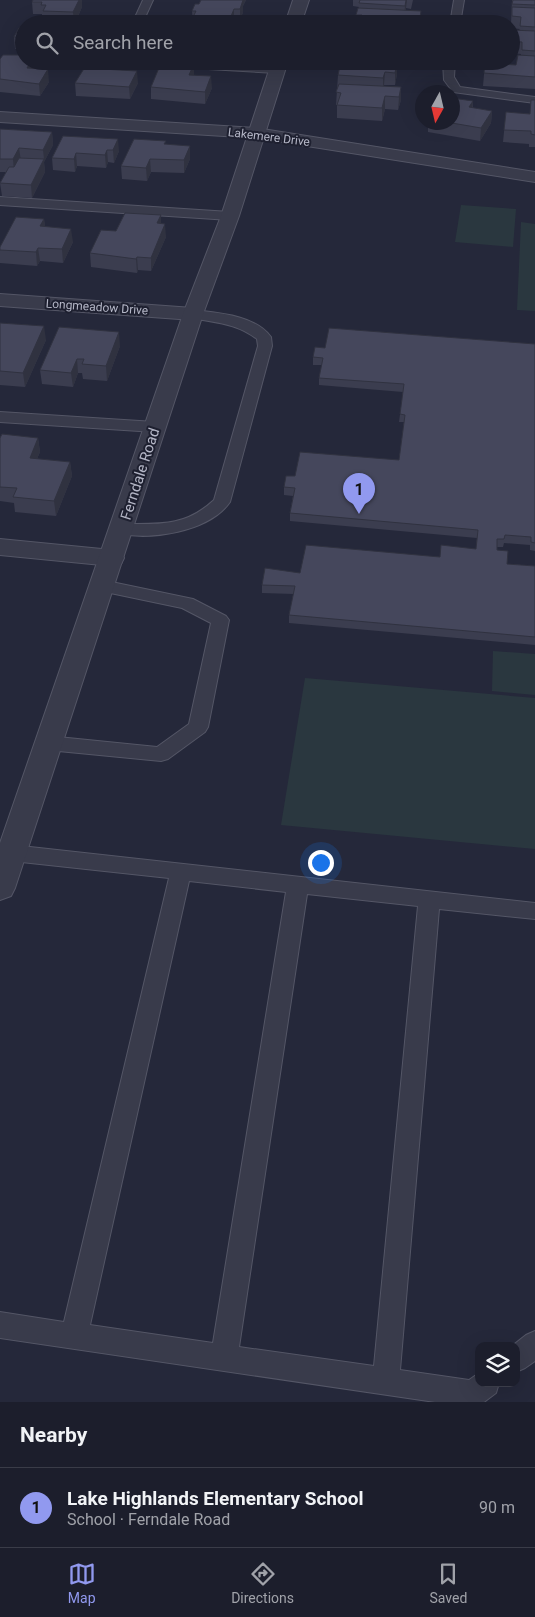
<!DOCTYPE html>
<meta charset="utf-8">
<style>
body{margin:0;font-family:Roboto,sans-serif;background:#252734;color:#f1f3f6}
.controls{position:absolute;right:15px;bottom:15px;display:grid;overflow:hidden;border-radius:10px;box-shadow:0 5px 20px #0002}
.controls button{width:45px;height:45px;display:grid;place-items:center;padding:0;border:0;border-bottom:1px solid #3a3c48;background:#1c1e2c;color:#f1f3f6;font:25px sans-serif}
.compass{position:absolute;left:415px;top:85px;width:45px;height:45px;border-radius:50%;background:#1c1e2c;box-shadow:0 5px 20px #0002;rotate:188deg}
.you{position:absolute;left:320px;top:862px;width:18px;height:18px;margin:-12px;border:4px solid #fff;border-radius:50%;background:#1a73e8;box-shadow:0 0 0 8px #1a73e833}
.badge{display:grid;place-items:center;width:32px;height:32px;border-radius:50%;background:#9199ef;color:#111;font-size:16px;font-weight:700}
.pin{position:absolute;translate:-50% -41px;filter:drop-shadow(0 1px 2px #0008)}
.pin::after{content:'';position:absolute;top:26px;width:18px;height:15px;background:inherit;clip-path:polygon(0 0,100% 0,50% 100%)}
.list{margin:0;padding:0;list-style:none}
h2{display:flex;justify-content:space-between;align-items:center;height:65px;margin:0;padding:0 20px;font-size:21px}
h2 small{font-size:16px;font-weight:400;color:#a0a2a9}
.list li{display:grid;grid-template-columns:32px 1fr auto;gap:15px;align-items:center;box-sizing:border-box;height:80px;padding:0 20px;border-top:1px solid #3a3c48}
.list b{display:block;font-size:19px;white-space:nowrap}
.list p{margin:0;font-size:16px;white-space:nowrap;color:#a0a2a9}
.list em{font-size:16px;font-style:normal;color:#a0a2a9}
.icon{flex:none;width:28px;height:28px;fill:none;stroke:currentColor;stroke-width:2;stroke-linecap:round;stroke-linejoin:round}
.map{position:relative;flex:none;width:535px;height:1402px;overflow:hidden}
.search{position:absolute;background:#1c1e2c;box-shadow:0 5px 20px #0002;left:15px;right:15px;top:15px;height:55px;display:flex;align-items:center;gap:12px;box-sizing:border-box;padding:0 18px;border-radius:28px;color:#a0a2a9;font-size:19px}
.sheet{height:145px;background:#1c1e2c}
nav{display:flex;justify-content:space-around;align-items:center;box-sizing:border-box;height:70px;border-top:1px solid #3a3c48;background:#1c1e2c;font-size:14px;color:#a0a2a9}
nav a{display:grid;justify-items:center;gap:2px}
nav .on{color:#9199ef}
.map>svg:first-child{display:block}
.green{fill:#2a373f}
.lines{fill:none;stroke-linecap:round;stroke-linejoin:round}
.service-casing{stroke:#545666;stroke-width:2}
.minor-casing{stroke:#545666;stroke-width:2}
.tertiary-casing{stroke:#545666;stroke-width:2}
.service{fill:#393b4b;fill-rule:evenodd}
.minor{fill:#393b4b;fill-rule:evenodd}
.tertiary{fill:#393b4b;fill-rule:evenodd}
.wall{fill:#3b3d4f}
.shaded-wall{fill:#303240}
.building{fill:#45475c;stroke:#303240}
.labels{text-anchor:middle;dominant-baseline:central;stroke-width:4;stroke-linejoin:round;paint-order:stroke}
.far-street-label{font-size:12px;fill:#b4b6c6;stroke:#1e2030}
.street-label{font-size:15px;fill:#b4b6c6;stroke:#1e2030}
</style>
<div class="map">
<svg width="535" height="1402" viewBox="0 0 535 1402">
<rect width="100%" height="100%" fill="#25283a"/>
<g class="green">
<path d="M461 205 516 209 513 247 455 242Z"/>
<path d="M521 222 535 224V311L517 310Z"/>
<path d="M493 651 535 654V695L492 691Z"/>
<path d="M305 678 535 698V849L281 825Z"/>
</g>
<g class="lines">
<defs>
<g id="service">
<path d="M143 0H153L142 24H132Z"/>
<path d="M454 0H464L460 24H450Z"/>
<path d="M116 61H183L276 67 282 70 276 73 121 64Z"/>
<path d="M443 61H455L454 77 460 87 535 97V103L453 92 444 80Z"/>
<path d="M0 197 230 212 236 216 230 220 0 205Z"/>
<path d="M193 310C218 313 255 315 271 337L272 346 230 502C209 532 150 541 116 533L114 529 116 525 122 524C159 524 185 527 214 500L258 346 257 339C235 322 213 323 188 317L186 314 188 311Z"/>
<path d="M0 412 155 422 160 424 163 427 160 430 155 432 0 422Z"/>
<path d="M102 580 193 599 226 616 229 620 208 727 205 732 168 759 161 761 48 750 41 748 38 743 41 738 48 736 157 747 189 724 211 623 182 608 96 590 93 586 96 582Z"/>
<path d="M12 845 535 903V919L439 909 400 1370 469 1380 479 1373V1383H499L496 1393 484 1402H435L0 1338V1312L64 1322 169 878 12 861 5 859 2 853 5 847ZM189 881 286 892 213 1343 90 1325ZM307 894 418 906 374 1366 239 1347Z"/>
<path d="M535 1331V1361L525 1368 516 1372V1346H512L526 1335Z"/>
</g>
<g id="minor">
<path d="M0 112 256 128 535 172V182L256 138 0 122Z"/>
<path d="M0 294 193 308 200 310 203 314 200 318 193 320 0 306Z"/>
<path d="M0 539 112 550 121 552 124 558 121 564 112 566 0 555Z"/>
</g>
<g id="tertiary">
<path d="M293 0H309L301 24H285Z"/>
<path d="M272 61H288L239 216 203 314 15 888 11 896 0 900V843L183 314 221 216Z"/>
</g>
</defs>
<use href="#service" class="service-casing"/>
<use href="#minor" class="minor-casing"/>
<use href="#tertiary" class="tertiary-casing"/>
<use href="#service" class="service"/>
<use href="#minor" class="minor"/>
<use href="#tertiary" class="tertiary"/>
</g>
<g class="wall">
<path d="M33 0 82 7 76 21H44L43 17H42V14H33L32 2Z"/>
<path d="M201 0H246L243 6V12L240 21 234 20 232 24H193L192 11 199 4Z"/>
<path d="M353 0H413L411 9 406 8V11L420 24H355L356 15 359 7 353 6Z"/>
<path d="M512 0H535V89L483 86 485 63 516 65 521 55V54L511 53V30H519L520 29 511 28V24Z"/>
<path d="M24 28V49H15L14 37Z"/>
<path d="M0 59 24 61H36V67L35 69 49 82 40 96 0 92Z"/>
<path d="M387 61 397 74 395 85H384V86L401 87V100L398 110 385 109 382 121 337 118V105H336L338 75Z"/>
<path d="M103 67 104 69 138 83 130 99 76 96 75 83Z"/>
<path d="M194 75 212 88 205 104 151 99V87Z"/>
<path d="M531 100H535V147H529V144L503 142 506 112 530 114Z"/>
<path d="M473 101V108L492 111 491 123 480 141 428 132V122H452Z"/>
<path d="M0 129 52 132 53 145 44 162 45 172 32 198 2 196 0 183 6 172H0Z"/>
<path d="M63 136 119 151 114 163 108 162 106 168 77 166 75 172 53 170 52 158Z"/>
<path d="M166 144 190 159 184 173 151 172 147 181 122 179 121 166Z"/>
<path d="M161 215V223L166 237 151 271 138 270 137 273 91 267 90 253 116 231Z"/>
<path d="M44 219 45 227 73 242 63 263 40 261 37 266 0 263V247Z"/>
<path d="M0 323 46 340 25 387 0 385Z"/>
<path d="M535 344V551L530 550V545L504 543 503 547H497V550L507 564 535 566V645L289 623V615L294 594 262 593V585L300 573 440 557 476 549 477 538 290 521V513L293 496 284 495V487L295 476 399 460 404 422H399L403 392 319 385V378L322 365H313V357L325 348Z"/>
<path d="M120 346 107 381 83 379 82 373H78L73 387 42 384 40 370Z"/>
<path d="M0 438H38L40 452 37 459 70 462 72 476 56 516 15 512 14 503 0 501Z"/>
</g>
<g class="shaded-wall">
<path d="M79 0H82V7L76 21V24H74V23L73 12Z"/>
<path d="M242 0H246L243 6V12L240 21V9L242 3Z"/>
<path d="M406 0H407L406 8 404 17 405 6Z"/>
<path d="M234 9V20L232 24H229V21Z"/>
<path d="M31 61H36V67L28 80 27 68Z"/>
<path d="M397 62V74L395 85V73Z"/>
<path d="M194 64V77L189 75Z"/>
<path d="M48 69 49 82 40 96 39 84Z"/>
<path d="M137 71 138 83 130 99 129 87Z"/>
<path d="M385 72 384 85 383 90V78Z"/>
<path d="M211 76 212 88 205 104V92Z"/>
<path d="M401 87V100L398 110 399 97Z"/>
<path d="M385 96V109L382 121V108Z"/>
<path d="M473 101 472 113 469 107Z"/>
<path d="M492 111 491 123 480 141 481 128Z"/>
<path d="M52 132 53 145 44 162 45 172 32 198 31 185 44 159 43 150Z"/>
<path d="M118 139 119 151 114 163 113 150Z"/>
<path d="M190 146V159L184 173V160Z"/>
<path d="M19 148 21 161 14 172 13 159Z"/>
<path d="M107 150 108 162 106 168 105 155Z"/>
<path d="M76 153 77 166 75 172 74 159Z"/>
<path d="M150 159 151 172 147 181 146 168Z"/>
<path d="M161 215V229L157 223Z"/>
<path d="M44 219 46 233 40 226Z"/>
<path d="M165 224 166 237 151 271V258Z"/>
<path d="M71 229 73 242 63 263 62 249Z"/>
<path d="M38 248 40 261 37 266 36 252Z"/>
<path d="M137 257 138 270 137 273 136 259Z"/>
<path d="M44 326 46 340 25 387 23 373Z"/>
<path d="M119 332 120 346 107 381 106 366Z"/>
<path d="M77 359 78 373 73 387 71 373Z"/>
<path d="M38 438 40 452 31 472 30 458Z"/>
<path d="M70 462 72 476 56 516 54 501Z"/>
</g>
<g class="building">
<path d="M33 0H79L73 12 43 11 46 5H41L42 2H32Z"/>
<path d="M201 0H243L240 9H234L229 21 192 19 196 11H192L195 4H199Z"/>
<path d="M360 0H406L405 6 359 3Z"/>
<path d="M513 0H535V5L512 4Z"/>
<path d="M512 7 535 8V27L520 26 521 17 512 16Z"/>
<path d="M358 8 421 11 419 24H360L362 15H356Z"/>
<path d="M45 18 76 20 74 24H42Z"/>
<path d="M19 28H24V38L14 37Z"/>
<path d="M511 30 535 31V51L522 50V42L511 41Z"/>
<path d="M3 55H24V61H31L27 68 48 69 39 84 0 79V59Z"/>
<path d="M518 55 535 56V77L484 73 485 63 516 65Z"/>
<path d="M341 61H386L397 62 395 73 385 72 383 78 338 75Z"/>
<path d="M161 63 194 64 189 75 211 76 205 92 151 87Z"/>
<path d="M88 66 103 67 102 69 137 71 129 87 75 83 85 67Z"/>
<path d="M339 84 401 87 399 97 385 96 382 108 337 105 341 93 336 92Z"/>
<path d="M452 98 473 101 469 107 492 111 481 128 446 122H452Z"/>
<path d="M531 100H535V135L531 134V131L504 130 506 112 530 114Z"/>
<path d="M0 129 52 132 43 150 19 148 13 159H0Z"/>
<path d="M63 136 118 139 113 150H107L105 155 76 153 74 159 52 158Z"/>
<path d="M134 139 166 141 164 144 190 146 184 160 150 159 146 168 121 166Z"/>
<path d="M19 158 44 159 31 185 0 183 9 167H14Z"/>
<path d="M125 213 161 215 157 223 165 224 151 258 137 257 136 259 90 253 101 230 116 231Z"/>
<path d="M16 217 44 219 40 226 71 229 62 249 38 248 36 252 0 250V247Z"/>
<path d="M0 323 44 326 23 373 0 371Z"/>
<path d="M59 327 119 332 106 366 82 364 84 359H77L71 373 40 370Z"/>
<path d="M329 328 535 344V543L531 542V537L505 535 504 539H497V550L508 551 507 564 535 566V637L289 615 295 586 262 585 265 568 300 573 306 545 440 557 441 545 476 549 478 530 290 513 295 488 284 487 286 476H295L300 452 399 460 405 415 400 414 404 384 319 378 323 358 313 357 315 347 325 348Z"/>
<path d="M2 434 38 438 30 458 70 462 54 501 13 497 17 488 0 487V438Z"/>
</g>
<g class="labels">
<g class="far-street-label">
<text transform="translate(269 137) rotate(7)">Lakemere Drive</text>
<text transform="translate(97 307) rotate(4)">Longmeadow Drive</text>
</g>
<g class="street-label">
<text transform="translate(140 474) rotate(-72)">Ferndale Road</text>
</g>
</g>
</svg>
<div class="controls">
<button><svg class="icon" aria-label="layers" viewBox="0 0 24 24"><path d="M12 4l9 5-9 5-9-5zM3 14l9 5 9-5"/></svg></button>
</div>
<svg class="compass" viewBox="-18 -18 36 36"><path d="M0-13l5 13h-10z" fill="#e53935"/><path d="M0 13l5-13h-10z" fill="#a0a2a9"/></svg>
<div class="you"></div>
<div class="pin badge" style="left:359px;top:514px">1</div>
<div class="search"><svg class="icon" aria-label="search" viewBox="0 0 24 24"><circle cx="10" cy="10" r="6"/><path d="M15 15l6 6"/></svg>Search here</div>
</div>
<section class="sheet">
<h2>Nearby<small></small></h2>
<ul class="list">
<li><span class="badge">1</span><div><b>Lake Highlands Elementary School</b><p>School · Ferndale Road</p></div><em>90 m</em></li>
</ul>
</section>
<nav>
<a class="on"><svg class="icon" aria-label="map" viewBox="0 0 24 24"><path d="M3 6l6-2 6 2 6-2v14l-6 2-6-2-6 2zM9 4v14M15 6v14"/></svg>Map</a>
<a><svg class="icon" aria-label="directions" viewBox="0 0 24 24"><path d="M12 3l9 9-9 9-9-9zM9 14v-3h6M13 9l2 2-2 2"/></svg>Directions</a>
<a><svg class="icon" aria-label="saved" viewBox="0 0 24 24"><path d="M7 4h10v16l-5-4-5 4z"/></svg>Saved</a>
</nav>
